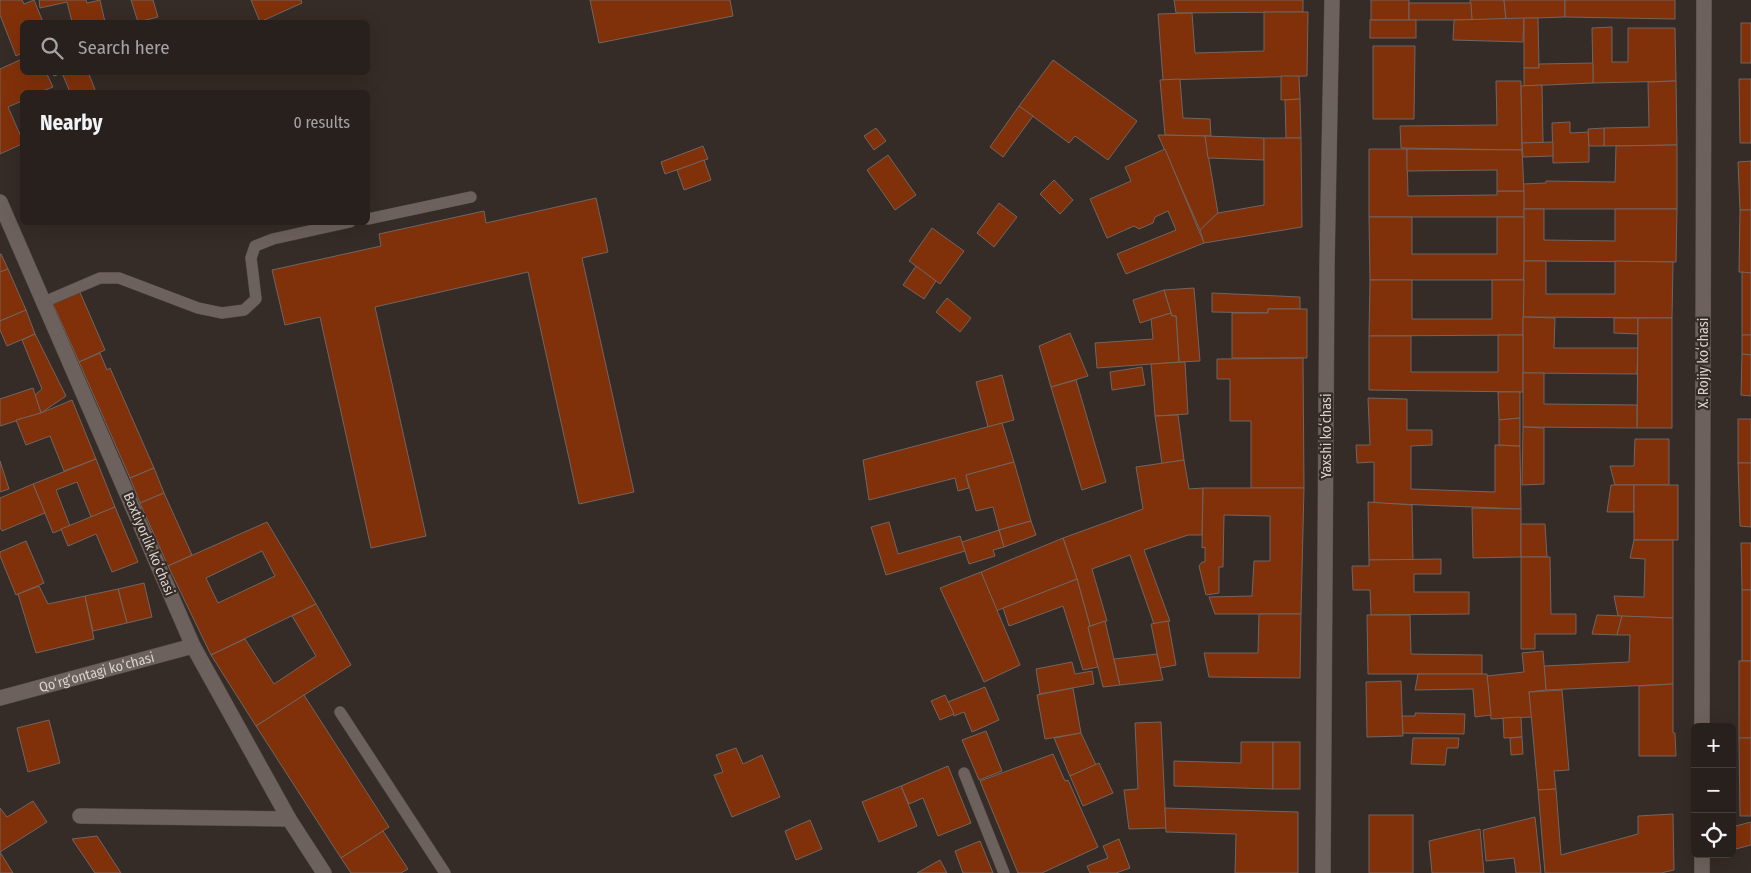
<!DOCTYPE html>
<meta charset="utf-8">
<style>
body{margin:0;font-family:"Fira Sans Condensed",sans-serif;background:#342d2a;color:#f1f3f6}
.controls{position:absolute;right:15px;bottom:15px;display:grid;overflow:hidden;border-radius:8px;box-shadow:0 5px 20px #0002}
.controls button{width:45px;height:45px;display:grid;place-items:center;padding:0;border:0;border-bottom:1px solid #443e3b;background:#28201d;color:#f1f3f6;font:25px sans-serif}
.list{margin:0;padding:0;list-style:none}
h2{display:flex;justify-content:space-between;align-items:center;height:65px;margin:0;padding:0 20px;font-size:21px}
h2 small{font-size:16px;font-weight:400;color:#a5a3a4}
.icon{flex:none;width:28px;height:28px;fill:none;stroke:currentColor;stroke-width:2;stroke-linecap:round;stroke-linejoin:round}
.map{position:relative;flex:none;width:1751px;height:873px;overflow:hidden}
.search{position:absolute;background:#28201d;box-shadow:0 5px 20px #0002;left:20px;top:20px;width:350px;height:55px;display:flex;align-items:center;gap:12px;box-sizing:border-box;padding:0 18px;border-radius:8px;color:#a5a3a4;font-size:19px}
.panel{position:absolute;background:#28201d;box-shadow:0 5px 20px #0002;left:20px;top:90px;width:350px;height:135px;border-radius:8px}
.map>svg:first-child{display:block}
.building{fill:#81310a;stroke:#716561;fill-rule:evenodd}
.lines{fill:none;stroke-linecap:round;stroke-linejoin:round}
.lane-casing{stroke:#524845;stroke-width:12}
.street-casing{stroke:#524845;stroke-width:16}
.lane{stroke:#6d615d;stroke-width:11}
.street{stroke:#6d615d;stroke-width:15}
.labels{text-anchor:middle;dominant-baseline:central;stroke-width:4.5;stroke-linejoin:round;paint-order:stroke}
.street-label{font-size:14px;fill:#d9d2cf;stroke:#352b27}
</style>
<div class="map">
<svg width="1751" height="873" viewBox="0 0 1751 873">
<rect width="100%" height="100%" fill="#352b27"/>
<g class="building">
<path d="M0 0H22L24 4 34 0 43 22H22V53L16 56 0 15Z"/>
<path d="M39 0H86L87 3 100 0 105 22H72L67 2 40 8Z"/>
<path d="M131 0H153L158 17 138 22Z"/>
<path d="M251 0H301L302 3 260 22Z"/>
<path d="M590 0H730L733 16 599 43Z"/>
<path d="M1174 0H1303V12L1176 13Z"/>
<rect x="1371" y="0" width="38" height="20"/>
<path d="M1470 0H1504L1506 19 1472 20Z"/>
<path d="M1504 0H1565V17L1506 19Z"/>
<path d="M1565 0H1675V19L1565 17Z"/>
<path d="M1409 3H1471L1472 20H1409Z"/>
<path d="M1264 12H1308L1307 76 1163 80 1158 14 1192 13 1195 53 1264 51Z"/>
<path d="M1524 18 1523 42 1453 40 1454 20Z"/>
<path d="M1524 18H1538L1539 68H1524Z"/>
<rect x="1370" y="20" width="46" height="18"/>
<rect x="1741" y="23" width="10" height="40"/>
<path d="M1612 27V62H1628V28H1675L1676 81 1593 83 1592 28Z"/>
<path d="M1373 46H1415L1414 119H1373Z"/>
<path d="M22 59V72H46L53 87 40 92H22V101L8 107 22 139V144L0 154V69Z"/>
<path d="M1053 60 1137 121 1108 160 1075 136 1069 143 1019 106Z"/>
<path d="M1593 63V83L1524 86V68H1539V64Z"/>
<path d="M53 72H88L96 92H70L62 73 54 76Z"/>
<path d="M1281 76H1299L1300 99 1281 100Z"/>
<path d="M1180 79 1183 118 1210 119 1211 136 1165 135 1160 80Z"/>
<path d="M1739 79H1751V143H1740Z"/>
<path d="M1496 81H1521L1522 150 1401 148 1400 126 1497 125Z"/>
<path d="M1676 81 1677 145 1604 146V128L1649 127 1648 82Z"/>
<path d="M1542 85 1543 143H1522L1521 86Z"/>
<path d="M1300 99 1301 138H1286L1285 100Z"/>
<path d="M1019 106 1033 116 1003 157 990 147Z"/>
<path d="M1570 122V133L1589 132V162L1553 163 1552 123Z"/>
<path d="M876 128 886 141 874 150 864 136Z"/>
<path d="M1604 128V146H1589L1588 129Z"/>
<path d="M1158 135 1205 136 1218 213 1200 230Z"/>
<path d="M1205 136 1264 138V160L1208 158Z"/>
<path d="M1264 138H1301L1302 227 1204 243 1200 230 1218 213 1264 205Z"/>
<path d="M1553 142V156L1523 157 1522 143Z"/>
<path d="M1677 145V209H1524L1523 184 1546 183V181L1615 182 1616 146Z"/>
<path d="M703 146 708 159 665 174 661 162Z"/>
<path d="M1165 149 1204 243 1126 274 1117 254 1176 230 1168 211 1155 217 1153 223 1139 229 1134 226 1107 238 1090 199 1131 181 1125 167Z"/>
<path d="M1369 149H1407L1408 196 1497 195V191H1524V217H1369Z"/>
<path d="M1407 149 1522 150 1524 191H1497V170L1407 171Z"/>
<path d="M888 155 916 195 895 210 867 170Z"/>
<path d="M704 160 711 180 684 190 677 170Z"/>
<path d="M1751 161V210H1740L1738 162Z"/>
<path d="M1054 180 1073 200 1060 214 1040 194Z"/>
<path d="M596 198 608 252 582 258 634 492 579 504 528 272 375 307 426 536 371 548 320 317 285 325 272 270 381 246 379 234 484 211 486 223Z"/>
<path d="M999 203 1017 217 994 247 977 233Z"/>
<path d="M1524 209H1544V240L1615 241V209H1677L1676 262 1524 261Z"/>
<path d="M1740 210H1751V273L1739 272Z"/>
<path d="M1369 217H1412V254H1497V217H1524V280H1370Z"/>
<path d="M932 228 964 251 940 284 909 261Z"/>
<path d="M0 254H1L8 269 0 272Z"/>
<path d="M1524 261H1546V294H1615V261L1673 262 1672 318 1523 317Z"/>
<path d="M916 266 936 281 924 299 903 285Z"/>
<path d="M8 269 26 310 0 321V272Z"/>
<path d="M1742 272 1751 273V335H1742Z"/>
<path d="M1370 280H1412V319H1492V280H1524L1523 335 1369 336Z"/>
<path d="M1194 288 1200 361 1179 362 1176 316H1172L1164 290Z"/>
<path d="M79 290 105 350 79 362 52 302Z"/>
<path d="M1164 290 1171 313 1140 323 1133 300Z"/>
<path d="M1212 293 1300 297V309H1268V313L1212 312Z"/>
<path d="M947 298 971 318 960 332 936 312Z"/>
<path d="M1268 309H1307V358H1232V313H1268Z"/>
<path d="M26 310 35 334 7 346 0 330V321Z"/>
<path d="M1171 313 1172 316H1176L1179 362 1097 368 1095 343 1153 339 1151 319Z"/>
<path d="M1523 317 1555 318 1554 348H1638L1637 374 1523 373Z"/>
<path d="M1614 318H1638V334L1614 333Z"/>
<path d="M1638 318H1672V428H1637Z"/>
<path d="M1070 333 1088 376 1051 387 1039 346Z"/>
<path d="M35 334 66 396 41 413 35 395 42 389 22 340Z"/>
<path d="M1498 335H1523V392L1369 390V336H1411V372H1498Z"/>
<path d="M1742 335H1751V355L1742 354Z"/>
<path d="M100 353 107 370 110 368 154 468 130 478 79 362Z"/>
<path d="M1742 354 1751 355V396L1741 395Z"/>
<path d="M1303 358 1304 488H1251V421H1230V379H1217V359Z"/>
<path d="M1185 362 1188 414 1155 416 1151 364Z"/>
<path d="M1142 367 1145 385 1112 390 1110 372Z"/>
<path d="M1523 373H1544V404L1637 405V428L1523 427Z"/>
<path d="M1002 375 1014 420 988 427 976 382Z"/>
<path d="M1076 380 1106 482 1082 490 1051 387Z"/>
<path d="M33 388 41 413 0 426V399Z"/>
<path d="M1498 392H1520V418L1499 420Z"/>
<path d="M1368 398 1407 399V430H1432V445L1411 446V489L1495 492V445L1520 446 1521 509 1374 503V462L1357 463 1356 445H1370Z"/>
<path d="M72 400 96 459 64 471 50 436 26 445 16 420 41 413Z"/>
<path d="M1178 415 1184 460 1162 464 1155 416Z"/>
<path d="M1520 418V446L1499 445V420Z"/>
<rect x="1738" y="419" width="13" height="44"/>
<path d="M1002 423 1014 462 966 475 969 488 958 491 955 478 869 500 863 460Z"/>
<path d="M1523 427 1544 428V484L1522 485Z"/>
<path d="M1635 439H1669V485H1615L1610 466H1634Z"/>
<path d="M96 459 115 507 91 517 77 482 56 490 70 526 53 533 33 484Z"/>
<path d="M1184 460 1189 489 1203 488 1202 535H1188L1144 550 1170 621 1154 624 1130 555 1092 569 1107 621 1090 626 1077 579 1063 538 1143 509 1136 467Z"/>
<path d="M0 461 9 489 0 492Z"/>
<path d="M1014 462 1031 521 999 530 993 507 976 511 966 475Z"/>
<path d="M1738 463H1751V527L1740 526Z"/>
<path d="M154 468 164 493 140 503 130 478Z"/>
<path d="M33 484 45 513 2 531 0 527V498Z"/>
<path d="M1611 485H1634V512H1607Z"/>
<rect x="1634" y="485" width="44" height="55"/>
<path d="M1203 488H1304L1301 614H1215L1209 597 1252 596 1254 561H1270V516L1224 515 1223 567H1219V593L1206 595 1199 566 1202 562H1205V547L1202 548Z"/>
<path d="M164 493 192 555 168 566 140 503Z"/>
<path d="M1368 502 1412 505 1413 560H1369Z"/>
<path d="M115 507 138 562 112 572 96 534 68 546 61 529Z"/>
<path d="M1472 508 1521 509V557L1473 558Z"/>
<path d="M1031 521 1036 535 1004 547 999 530Z"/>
<path d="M267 522 316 604 211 655 168 566ZM262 551 275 576 218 603 206 578Z"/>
<path d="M889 522 898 554 960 536 965 551 886 575 871 527Z"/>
<path d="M1521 524H1545L1547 557H1521Z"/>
<path d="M999 530 1004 547 993 550 995 556 969 564 962 542Z"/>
<path d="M1063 538 1077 579 996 611 981 572Z"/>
<path d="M1634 540H1673V618L1618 616 1614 596 1644 597 1645 559 1630 558Z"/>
<path d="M26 541 44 583 16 595 0 556V552Z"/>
<path d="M1741 543H1751V590H1742Z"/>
<path d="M1521 557H1550L1551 614H1576V634H1535V649H1521Z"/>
<path d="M1441 559V574H1414V592H1469V614L1371 615 1370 590H1353L1352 566H1369V560Z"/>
<path d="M981 572 1020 665 984 682 940 588Z"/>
<path d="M1077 579 1090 626 1088 627 1098 667 1083 670 1063 606 1009 626 1003 608Z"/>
<path d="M144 583 152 617 127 623 118 589Z"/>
<path d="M39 586 48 604 85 596 94 639 36 653 18 594Z"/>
<path d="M118 589 127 623 93 631 85 596Z"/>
<rect x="1742" y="590" width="9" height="71"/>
<path d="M316 604 351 665 256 726 211 655 245 639 274 684 316 656 292 616Z"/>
<path d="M1259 614H1301L1300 678 1209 677 1204 653H1258Z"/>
<path d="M1367 615H1410L1411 654 1482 655V674H1368Z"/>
<path d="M1597 615 1622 616 1617 635 1592 634Z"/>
<path d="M1622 616 1673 618V684L1546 690 1544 666 1629 662 1630 635H1617Z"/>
<path d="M1105 621 1120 685 1103 687 1088 627Z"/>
<path d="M1168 621 1176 665 1160 668 1151 624Z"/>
<path d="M1543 651 1546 690 1529 692 1532 717 1491 719 1487 676 1524 672 1522 653Z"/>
<path d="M1157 654 1163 680 1120 685 1114 659Z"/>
<rect x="1739" y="661" width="12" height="77"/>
<path d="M1072 662 1075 674 1092 671 1094 684 1040 694 1036 669Z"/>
<path d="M1418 674H1487L1491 715 1475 717 1473 689 1415 690Z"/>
<path d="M1401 681 1403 736 1367 737 1366 682Z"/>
<path d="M1673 684V733H1675L1676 756H1639V686Z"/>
<path d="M985 687 999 720 972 732 964 712 954 716 948 702Z"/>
<path d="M1073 688 1081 733 1045 739 1037 695Z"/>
<path d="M1562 690 1569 770 1554 771 1556 789 1538 790 1529 692Z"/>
<path d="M304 695 389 827 341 858 256 726Z"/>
<path d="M945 695 954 714 940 720 931 701Z"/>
<path d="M1415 713 1465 714 1464 734 1403 733 1402 716H1415Z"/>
<path d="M1521 717 1522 737 1504 738 1503 718Z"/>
<path d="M49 720 60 763 28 772 17 728Z"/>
<path d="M1161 722 1166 828 1129 829 1124 790 1138 789 1135 723Z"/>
<path d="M986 731 1002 771 979 780 962 740Z"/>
<path d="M1081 733 1096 765 1070 776 1054 738Z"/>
<path d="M1522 737 1523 754 1511 755 1510 738Z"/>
<path d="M1413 738H1459L1458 748H1447L1445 765 1411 764Z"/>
<path d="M1739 738H1751V816H1740Z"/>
<path d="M1241 742H1273V789L1174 786V761L1241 763Z"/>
<rect x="1273" y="742" width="27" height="47"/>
<path d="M736 748 743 764 762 755 780 797 732 817 714 775 723 772 716 755Z"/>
<path d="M1053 754 1065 781 1068 780 1098 847 1042 873H1018L980 781Z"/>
<path d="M1099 763 1113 793 1083 806 1070 776Z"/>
<path d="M948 766 971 823 938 836 923 798 909 804 901 786Z"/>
<path d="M901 786 917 826 879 842 862 802Z"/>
<path d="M1556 789 1561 855 1638 834V816L1673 814 1674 870 1661 873H1545L1538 790Z"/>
<path d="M33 801 47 822 0 852V808L7 817Z"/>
<path d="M1165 808 1298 812V873H1235L1236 834 1166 832Z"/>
<rect x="1369" y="815" width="44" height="58"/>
<path d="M1535 817 1541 873H1516L1514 858 1486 861 1483 830Z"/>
<path d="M810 820 822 849 796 860 785 831Z"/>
<path d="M1751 822V845L1732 850V827Z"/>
<path d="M1480 829 1484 873H1432L1429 841Z"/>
<path d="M383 831 408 869 401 873H351L341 858Z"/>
<path d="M97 836 121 873H95L72 839Z"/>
<path d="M1119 839 1130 868 1116 873H1090L1087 866 1108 858 1103 846Z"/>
<path d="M980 841 993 873H963L955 851Z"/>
<path d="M0 852 13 873H0Z"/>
<path d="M940 860 947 873H917Z"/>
</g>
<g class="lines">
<defs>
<g id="lane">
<path d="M368 219 471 197"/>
<path d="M44 302 100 278H119L198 308 222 313 244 310 256 299 251 258 255 246 273 239 350 222"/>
<path d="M340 712 445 873"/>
<path d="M964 773 1004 873"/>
</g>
<g id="street">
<path d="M0 202 193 646 289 819 324 873"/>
<path id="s1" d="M0 698 193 646"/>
<path d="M1702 727 1704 0"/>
<path d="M80 816 289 819"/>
<path d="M1323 873 1327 264 1332 0"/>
<path d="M1702 873V854"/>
</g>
</defs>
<use href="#lane" class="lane-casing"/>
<use href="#street" class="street-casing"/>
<use href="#lane" class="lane"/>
<use href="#street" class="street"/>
</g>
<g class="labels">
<g class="street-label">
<text transform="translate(1703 363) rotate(-90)">X. Rojiy koʻchasi</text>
<text transform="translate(1326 436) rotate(-90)">Yaxshi koʻchasi</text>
<text transform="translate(149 544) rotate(67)">Baxtiyorlik koʻchasi</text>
<text stroke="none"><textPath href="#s1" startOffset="100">Qo‘rg‘ontagi ko‘chasi</textPath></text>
</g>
</g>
</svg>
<div class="controls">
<button>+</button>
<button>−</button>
<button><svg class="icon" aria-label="locate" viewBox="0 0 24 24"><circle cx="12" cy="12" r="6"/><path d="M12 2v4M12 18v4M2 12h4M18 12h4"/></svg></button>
</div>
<div class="search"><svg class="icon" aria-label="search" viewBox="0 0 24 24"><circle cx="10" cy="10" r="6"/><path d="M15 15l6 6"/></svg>Search here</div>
<section class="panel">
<h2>Nearby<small>0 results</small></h2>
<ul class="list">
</ul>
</section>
</div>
